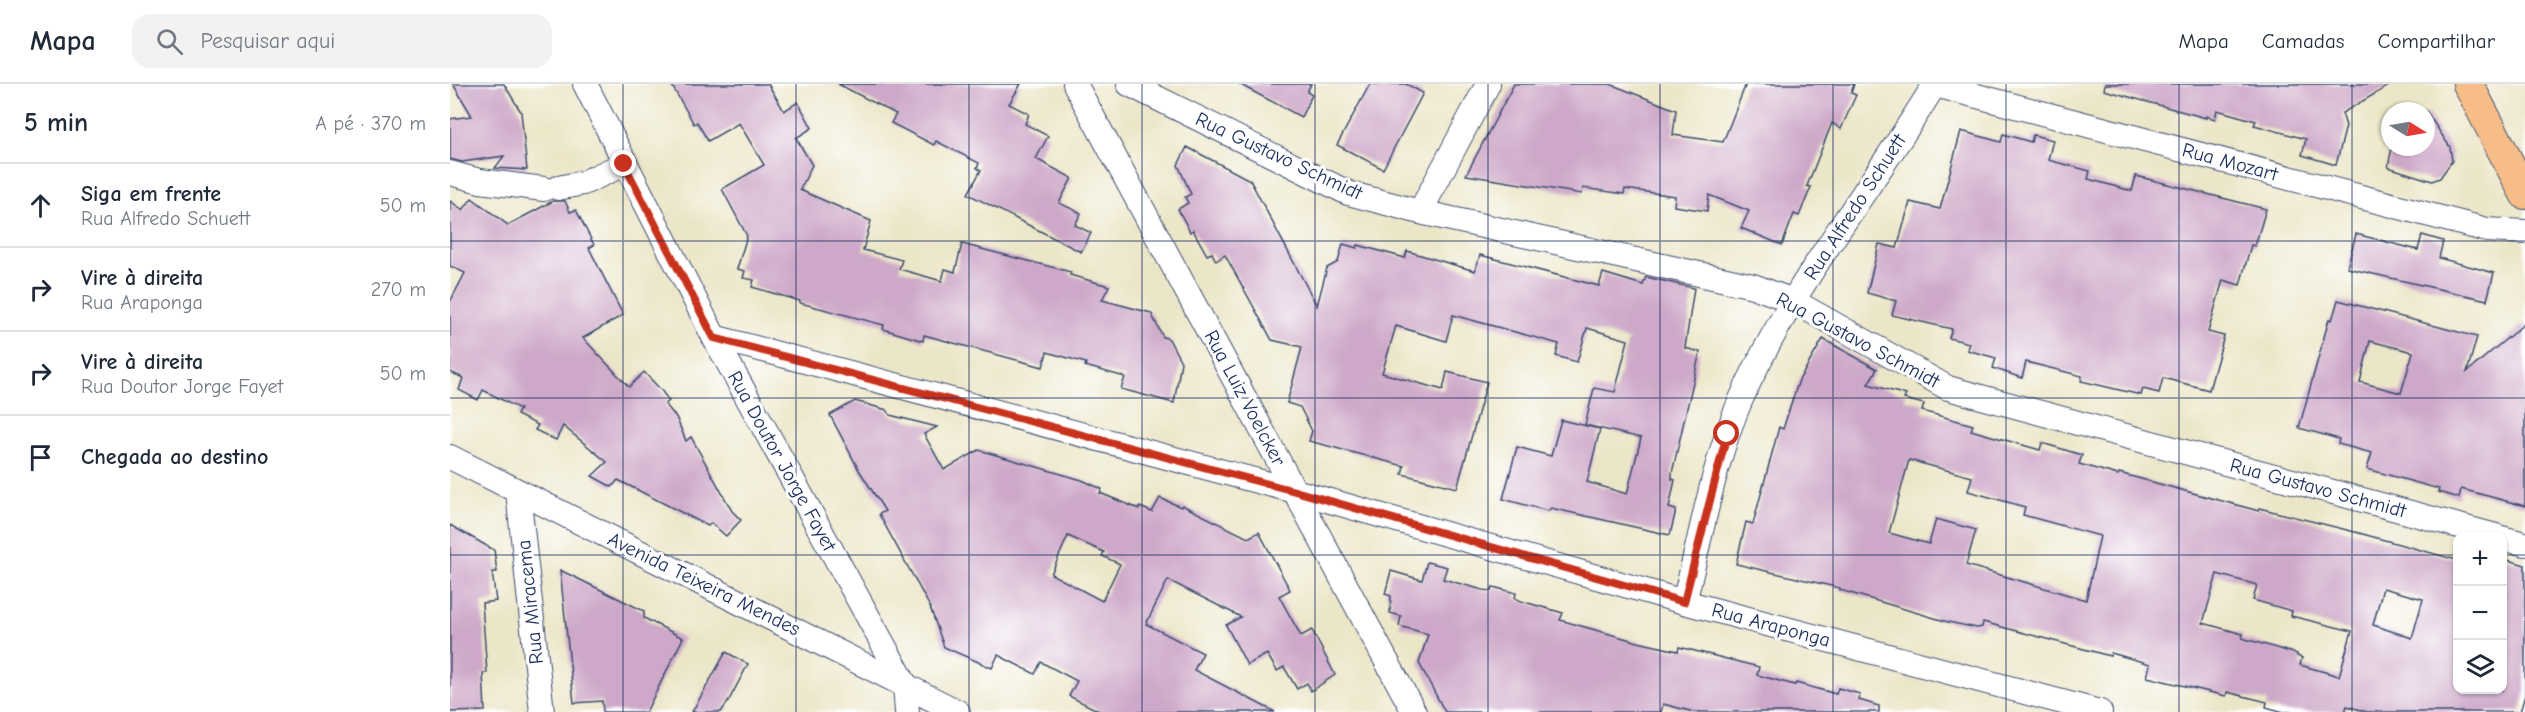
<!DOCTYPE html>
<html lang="pt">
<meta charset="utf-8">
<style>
body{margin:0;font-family:"Comic Neue",sans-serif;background:#f2f2f3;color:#1f2937}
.controls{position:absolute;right:18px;bottom:18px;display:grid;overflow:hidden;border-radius:12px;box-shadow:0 2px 4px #0004}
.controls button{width:54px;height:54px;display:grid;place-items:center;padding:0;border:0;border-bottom:2px solid #e0e1e3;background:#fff;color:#1f2937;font:30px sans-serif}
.compass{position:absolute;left:1931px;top:18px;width:54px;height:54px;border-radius:50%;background:#fff;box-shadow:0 2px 4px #0004;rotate:101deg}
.stop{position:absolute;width:18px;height:18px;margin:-14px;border:4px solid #c8321e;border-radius:50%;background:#fff}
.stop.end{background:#c8321e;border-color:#fff;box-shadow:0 2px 6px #0008}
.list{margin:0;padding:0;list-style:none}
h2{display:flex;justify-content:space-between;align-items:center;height:78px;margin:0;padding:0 24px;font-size:26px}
h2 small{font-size:20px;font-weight:400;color:#747a83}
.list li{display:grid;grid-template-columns:39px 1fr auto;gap:18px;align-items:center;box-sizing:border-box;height:84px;padding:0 24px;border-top:2px solid #e0e1e3}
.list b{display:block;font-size:22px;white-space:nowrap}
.list p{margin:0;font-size:20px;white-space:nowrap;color:#747a83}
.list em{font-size:20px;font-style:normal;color:#747a83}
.icon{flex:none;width:33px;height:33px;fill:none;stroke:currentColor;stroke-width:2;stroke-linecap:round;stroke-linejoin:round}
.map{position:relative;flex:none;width:2075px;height:628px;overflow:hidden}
header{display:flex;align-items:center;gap:36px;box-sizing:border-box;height:84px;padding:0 30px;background:#fff;border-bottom:2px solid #e0e1e3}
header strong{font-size:28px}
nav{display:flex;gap:33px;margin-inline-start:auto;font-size:21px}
.search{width:420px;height:54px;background:#f2f2f3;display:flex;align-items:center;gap:15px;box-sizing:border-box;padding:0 21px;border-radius:18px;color:#747a83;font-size:22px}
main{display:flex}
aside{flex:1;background:#fff}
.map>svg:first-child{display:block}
.building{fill:#cda8c8;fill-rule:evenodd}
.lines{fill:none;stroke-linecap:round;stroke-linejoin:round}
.minor-casing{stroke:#3a4a6e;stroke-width:26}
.major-casing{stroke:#3a4a6e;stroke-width:32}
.minor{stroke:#fff;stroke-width:24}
.major{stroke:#f7bd88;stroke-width:30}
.route{stroke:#c8321e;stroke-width:8}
.grid{fill:none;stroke:#1b2f5e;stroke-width:1.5;stroke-opacity:0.55}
.labels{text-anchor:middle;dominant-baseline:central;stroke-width:6;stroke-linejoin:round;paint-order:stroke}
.street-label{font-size:20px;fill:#1b2f5e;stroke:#fff}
</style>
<header>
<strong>Mapa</strong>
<div class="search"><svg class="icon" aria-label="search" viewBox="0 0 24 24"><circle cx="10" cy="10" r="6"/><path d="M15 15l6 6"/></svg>Pesquisar aqui</div>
<nav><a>Mapa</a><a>Camadas</a><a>Compartilhar</a></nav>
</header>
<main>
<aside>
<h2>5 min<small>A pé · 370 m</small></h2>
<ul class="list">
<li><svg class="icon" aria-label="ahead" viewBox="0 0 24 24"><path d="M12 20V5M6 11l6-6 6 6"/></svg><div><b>Siga em frente</b><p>Rua Alfredo Schuett</p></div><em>50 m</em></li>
<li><svg class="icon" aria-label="right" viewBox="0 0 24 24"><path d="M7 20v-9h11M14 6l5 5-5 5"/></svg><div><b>Vire à direita</b><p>Rua Araponga</p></div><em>270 m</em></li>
<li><svg class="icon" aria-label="right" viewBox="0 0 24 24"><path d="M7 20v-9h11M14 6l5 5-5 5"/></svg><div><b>Vire à direita</b><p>Rua Doutor Jorge Fayet</p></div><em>50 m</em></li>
<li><svg class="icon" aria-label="arrive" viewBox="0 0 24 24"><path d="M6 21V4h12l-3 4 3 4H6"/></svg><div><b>Chegada ao destino</b></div></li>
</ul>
</aside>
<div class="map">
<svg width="2075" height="628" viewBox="0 0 2075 628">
<rect width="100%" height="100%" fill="#fff"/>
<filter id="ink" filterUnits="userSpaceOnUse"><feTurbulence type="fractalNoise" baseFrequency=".0167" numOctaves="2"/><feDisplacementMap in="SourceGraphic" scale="12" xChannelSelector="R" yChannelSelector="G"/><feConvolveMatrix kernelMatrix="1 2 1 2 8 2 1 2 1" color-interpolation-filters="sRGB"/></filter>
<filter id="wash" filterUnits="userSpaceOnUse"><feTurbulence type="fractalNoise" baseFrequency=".008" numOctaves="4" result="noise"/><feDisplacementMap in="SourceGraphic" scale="24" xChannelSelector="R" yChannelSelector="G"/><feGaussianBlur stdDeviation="1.35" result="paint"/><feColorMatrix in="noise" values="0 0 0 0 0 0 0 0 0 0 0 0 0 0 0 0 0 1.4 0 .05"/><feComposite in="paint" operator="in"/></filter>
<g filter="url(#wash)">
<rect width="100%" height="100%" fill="#ece6c8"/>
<g id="blocks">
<g class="building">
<path d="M3 0H54L71 28 77 86 45 84 54 72 12 78 0 75V35L22 32Z"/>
<path d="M221 0H318L334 27 348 18 362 44 346 54 362 81 350 106 421 137 413 166 452 176 449 185 492 197 495 185 505 188 512 160 621 188 620 191 659 202 652 216 701 229 713 253 719 255 731 278 724 319 671 305 675 293 635 282 636 279 597 268 593 283 474 251 473 257 433 245 434 241 350 219V217L302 203 304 196 293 194 295 187 287 185 297 152 272 105 314 81 289 39 258 57 247 38 244 40Z"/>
<path d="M388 0H571L559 20 579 30 575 40 598 52 586 75 622 94 609 119 631 129 625 141 641 149 631 168 518 110 531 86 527 84 529 79 486 57 484 61 441 39 446 30Z"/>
<path d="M789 0H861L857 8 862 11 851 33Z"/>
<path d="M920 0H956L973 9 933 85 887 61Z"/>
<path d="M1064 0H1160L1226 26 1223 51 1273 58 1296 0H1404L1401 9 1406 11 1391 45 1382 39 1357 102 1361 103 1349 132 1344 130 1332 161 1291 144 1299 127 1259 111 1257 127 1224 122 1225 112 1175 105 1174 110 1133 104 1132 110 1016 91Z"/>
<path d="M1655 0H1942L1892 29 1896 42 1886 81 1852 71 1856 55 1804 41 1806 37 1767 26 1765 35 1756 32V34L1654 6Z"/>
<path d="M1976 27 2000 63 2002 77 1990 94 1982 97 1938 83 1942 63H1976Z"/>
<path d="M1511 47 1551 58 1553 50 1581 58 1583 51 1603 56 1598 76 1640 87 1638 95 1682 107 1686 92 1816 125 1805 162 1801 161 1790 201 1773 196 1758 248 1774 252 1759 306 1713 294 1709 309 1693 305 1691 311 1631 297 1632 292 1576 278 1572 294 1543 284 1546 274 1517 266 1519 259 1499 254 1502 245 1442 231 1446 217 1417 209 1429 160 1447 164 1460 118 1490 125Z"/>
<path d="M737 63 800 96 867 222 877 184 888 178 893 160 907 164 908 161 955 174 957 167 1025 187 1030 171 1149 202 1153 189 1193 201 1196 193 1244 204 1235 264 1250 268 1222 389V395L1225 396 1219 424 1226 426 1220 451 1101 424 1098 427 1053 415 1067 363 1101 372 1111 336 1150 345 1137 398 1177 410 1191 354 1135 341 1144 304 1165 308 1178 256 1137 244 1127 278 1106 272 1109 260 1003 231 996 257 946 242 932 289 993 306 997 288 1037 298 1007 404 952 390 954 382 859 357 862 347 850 323 837 319 852 263 822 256 775 171 766 177 762 169 757 171 743 146 740 148 728 125 738 119 735 113 741 110 728 81Z"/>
<path d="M22 114 58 141 103 117H115L120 128 126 126 144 161 139 164 173 231 133 254 179 303 194 288 211 306 219 317 215 320 226 333 236 357 241 353 282 427 291 436 276 452 261 439 258 442 168 396 162 403 142 392 157 378 113 342 106 356 85 346 88 341 67 331 70 325 33 306 28 316 9 306 13 294 0 288V218L15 189 0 182V117L13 126Z"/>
<path d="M1906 150 1968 166 1972 151 1993 157 1989 174 2044 189 2037 216 1897 184Z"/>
<path d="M1888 216 2027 253 2017 288 2075 239V422L2011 405 2009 414 1988 408 1989 405 1917 385 1922 369 1888 360 1889 355 1849 344 1879 235 1882 236ZM1920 257 1963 268 1951 309 1910 298Z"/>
<path d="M1373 255 1427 285 1418 300 1456 311 1454 315 1474 320 1472 327 1523 341 1521 346 1590 366 1592 359 1632 371 1629 380 1668 391 1669 389 1809 427V424L1909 449 2007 476V606H2052V474L2075 481V611L2070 628H1917L1897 622 1895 628H1834L1816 623 1817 618 1777 608 1776 612 1697 593 1700 580 1661 569 1660 572 1533 538 1532 543 1527 544 1498 538 1390 506V504L1286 480 1296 438 1303 440 1329 343 1333 345 1349 296ZM1459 376 1522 393 1518 407 1575 423 1573 431 1650 452 1636 516 1516 481 1526 446 1486 435 1479 460 1439 449ZM1767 490 1807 501 1803 516 1842 527 1841 532 1902 547 1889 592 1850 581 1852 574 1847 572V570L1792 554 1793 550 1753 539ZM1933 504 1973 515 1962 554 1923 541Z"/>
<path d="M405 317 437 326 440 331 487 343 474 350 494 386 529 366 632 396 652 405 650 409 689 425 690 423 702 428 710 414 731 423 732 421 798 454 809 448 840 506 829 512 851 552 862 546 885 591 861 607 857 599 847 605 834 583 827 587 817 570 797 581 776 541 791 533 718 496 696 540 753 569 744 586 825 628H651L619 612 627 597 591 578 585 590 548 571 542 584 494 563 480 523 429 430 435 427 409 386 380 331ZM618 452 654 468 652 472 670 480 652 517 601 490Z"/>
<path d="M0 441 44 466 47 488H42L46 517 32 519 37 589H33L35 627 0 628Z"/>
<path d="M977 478 997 483 993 495 1033 506 1041 507 1043 503 1066 509 1065 514 1071 517 1113 529 1110 536 1188 558 1228 567 1229 563 1309 583 1307 591 1345 601 1346 599 1386 610 1388 604 1410 610 1409 616 1429 622V628H1244L1213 620 1211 628H995L969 579 978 550 949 542 951 532 940 529 941 512 935 510 941 487 972 496Z"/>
<path d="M110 486 194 527V534L233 554 196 628H153L152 617 124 619Z"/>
<path d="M276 568 298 580 278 618 271 628H242Z"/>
</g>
</g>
</g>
<g filter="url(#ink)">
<use href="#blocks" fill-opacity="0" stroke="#3a4a6e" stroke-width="1.5"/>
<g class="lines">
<defs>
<g id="minor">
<path d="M135 0 264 253 455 600 457 628"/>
<path d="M625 0 964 628"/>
<path d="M679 0 898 109 970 128 1303 202 1343 217 1498 304 2046 452"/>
<path d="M1485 1 2037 146 2075 148"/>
<path d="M0 89 30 97 94 105"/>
<path d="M108 104 133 99 174 80"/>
<path d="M970 128 1038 0"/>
<path d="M264 253 845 407 1234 518 1650 628"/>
<path d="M0 373 508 628"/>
<path d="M68 408 92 628"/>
<path d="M2052 454 2075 460"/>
<path d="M1234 518C1252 450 1263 377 1292 313 1342 201 1422 104 1485 0"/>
</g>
<path id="major" d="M2018 0 2075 110"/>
</defs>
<use href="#minor" class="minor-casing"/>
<use href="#major" class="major-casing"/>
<use href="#minor" class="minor"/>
<use href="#major" class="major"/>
</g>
</g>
<g class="lines" filter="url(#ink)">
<path class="route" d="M174 80 264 254 845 407 1234 518 1277 350"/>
</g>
<path class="grid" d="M173 0V628M346 0V628M519 0V628M692 0V628M865 0V628M1038 0V628M1210 0V628M1383 0V628M1556 0V628M1729 0V628M1902 0V628M0 157H2075M0 314H2075M0 471H2008M2052 471H2075"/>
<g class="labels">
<g class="street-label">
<text transform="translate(829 72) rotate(25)">Rua Gustavo Schmidt</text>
<text transform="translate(1780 78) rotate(15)">Rua Mozart</text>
<text transform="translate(1405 123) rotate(-57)">Rua Alfredo Schuett</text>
<text transform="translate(1408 256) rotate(28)">Rua Gustavo Schmidt</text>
<text transform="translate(795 314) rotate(62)">Rua Luiz Voelcker</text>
<text transform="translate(332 377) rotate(61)">Rua Doutor Jorge Fayet</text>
<text transform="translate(1868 404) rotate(15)">Rua Gustavo Schmidt</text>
<text transform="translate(254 500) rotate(26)">Avenida Teixeira Mendes</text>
<text transform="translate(80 518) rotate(-96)">Rua Miracema</text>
<text transform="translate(1321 541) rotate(15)">Rua Araponga</text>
</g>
</g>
</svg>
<div class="controls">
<button>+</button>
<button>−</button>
<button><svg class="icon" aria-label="layers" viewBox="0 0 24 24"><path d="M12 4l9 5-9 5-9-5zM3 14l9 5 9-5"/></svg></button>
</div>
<svg class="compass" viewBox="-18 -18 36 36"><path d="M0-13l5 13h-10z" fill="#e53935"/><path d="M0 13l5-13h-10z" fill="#747a83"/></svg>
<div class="stop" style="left:1277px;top:350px"></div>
<div class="stop end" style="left:174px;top:80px"></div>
</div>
</main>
